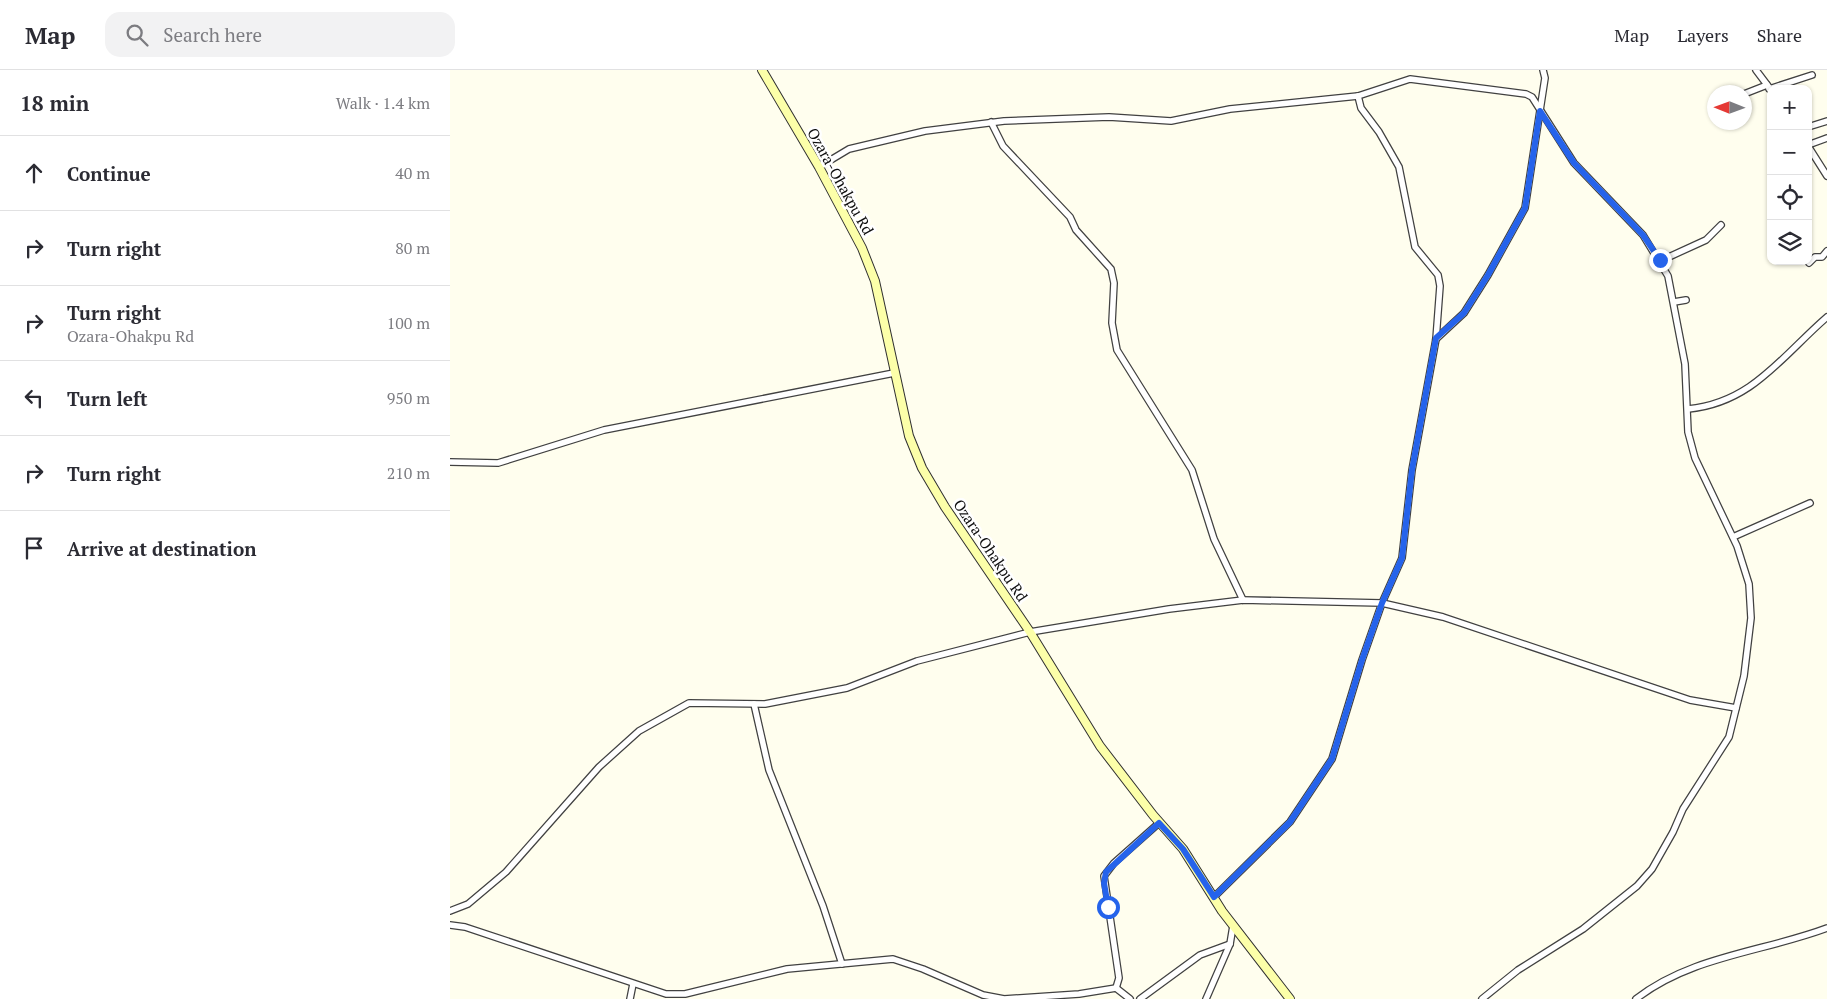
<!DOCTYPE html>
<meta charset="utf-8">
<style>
body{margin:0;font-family:"PT Serif",serif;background:#f2f2f3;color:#2b2b33}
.controls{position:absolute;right:15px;top:15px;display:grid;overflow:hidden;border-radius:10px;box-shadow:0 1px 4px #0004}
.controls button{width:45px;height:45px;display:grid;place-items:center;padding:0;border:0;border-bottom:1px solid #e1e1e2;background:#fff;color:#2b2b33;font:25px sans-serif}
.compass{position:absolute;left:1257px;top:15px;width:45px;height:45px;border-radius:50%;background:#fff;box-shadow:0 1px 4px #0004;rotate:271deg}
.stop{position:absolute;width:15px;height:15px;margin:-11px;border:4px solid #2563eb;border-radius:50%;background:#fff}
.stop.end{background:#2563eb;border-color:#fff;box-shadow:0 1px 5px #0008}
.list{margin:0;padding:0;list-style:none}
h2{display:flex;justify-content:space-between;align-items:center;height:65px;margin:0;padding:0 20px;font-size:21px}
h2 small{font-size:16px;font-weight:400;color:#7c7c81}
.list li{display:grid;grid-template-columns:32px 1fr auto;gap:15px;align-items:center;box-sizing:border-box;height:75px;padding:0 20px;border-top:1px solid #e1e1e2}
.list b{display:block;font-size:19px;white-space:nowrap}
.list p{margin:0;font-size:16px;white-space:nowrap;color:#7c7c81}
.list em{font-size:16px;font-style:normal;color:#7c7c81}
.icon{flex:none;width:28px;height:28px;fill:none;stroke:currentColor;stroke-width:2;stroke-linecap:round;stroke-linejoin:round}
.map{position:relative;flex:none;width:1377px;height:929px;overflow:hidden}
header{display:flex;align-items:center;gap:30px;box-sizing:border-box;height:70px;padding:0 25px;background:#fff;border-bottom:1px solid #e1e1e2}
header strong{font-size:24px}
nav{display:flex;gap:28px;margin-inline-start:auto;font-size:18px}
.search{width:350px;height:45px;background:#f2f2f3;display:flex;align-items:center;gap:12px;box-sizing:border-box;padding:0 18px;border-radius:15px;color:#7c7c81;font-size:19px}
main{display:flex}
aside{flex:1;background:#fff}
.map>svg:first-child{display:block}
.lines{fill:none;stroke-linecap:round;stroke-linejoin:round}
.street-casing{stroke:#414141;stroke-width:8}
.secondary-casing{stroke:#303030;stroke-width:10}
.street{stroke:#fff;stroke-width:5.5}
.secondary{stroke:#fcffa9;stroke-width:8}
.route{stroke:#2563eb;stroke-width:6}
.labels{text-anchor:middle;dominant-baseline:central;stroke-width:5;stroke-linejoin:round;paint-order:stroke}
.street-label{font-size:15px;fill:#0e0e0e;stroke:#fff}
</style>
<header>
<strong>Map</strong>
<div class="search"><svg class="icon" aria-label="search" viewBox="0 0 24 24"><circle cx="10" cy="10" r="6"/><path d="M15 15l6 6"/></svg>Search here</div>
<nav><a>Map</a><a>Layers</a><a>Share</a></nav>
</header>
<main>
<aside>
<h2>18 min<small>Walk · 1.4 km</small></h2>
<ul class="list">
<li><svg class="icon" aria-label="ahead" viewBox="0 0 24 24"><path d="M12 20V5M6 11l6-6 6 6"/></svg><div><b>Continue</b></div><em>40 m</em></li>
<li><svg class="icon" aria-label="right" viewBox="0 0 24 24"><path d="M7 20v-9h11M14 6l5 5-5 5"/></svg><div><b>Turn right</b></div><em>80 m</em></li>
<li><svg class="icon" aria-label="right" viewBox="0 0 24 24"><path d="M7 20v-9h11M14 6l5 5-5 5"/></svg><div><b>Turn right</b><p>Ozara-Ohakpu Rd</p></div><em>100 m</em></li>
<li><svg class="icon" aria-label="left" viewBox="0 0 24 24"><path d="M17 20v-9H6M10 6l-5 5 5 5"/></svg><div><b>Turn left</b></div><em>950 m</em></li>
<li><svg class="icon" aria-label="right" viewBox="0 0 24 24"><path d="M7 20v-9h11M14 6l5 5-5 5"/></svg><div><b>Turn right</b></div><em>210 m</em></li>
<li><svg class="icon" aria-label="arrive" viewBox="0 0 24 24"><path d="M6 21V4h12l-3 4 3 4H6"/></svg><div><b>Arrive at destination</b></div></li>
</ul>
</aside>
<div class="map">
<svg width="1377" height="929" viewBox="0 0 1377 929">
<rect width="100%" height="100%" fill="#fffeee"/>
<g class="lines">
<defs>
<g id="street">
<path d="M1306 0 1321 20"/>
<path d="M1319 19 1362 5"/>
<path d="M1294 24 1317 15"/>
<path d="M541 52 553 76 620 147 626 160 661 199 664 213 662 253 667 280 742 400 764 469 793 530"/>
<path d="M1358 57 1377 51"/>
<path d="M1358 75 1377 68"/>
<path d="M1358 76 1377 106"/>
<path d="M369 97 399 79 475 61 554 51 659 47 721 51 780 39 908 26 960 9 1076 24 1082 27 1124 93 1193 165 1218 206 1235 294 1238 362 1245 388 1287 476 1299 514 1301 548 1294 606 1279 667 1233 739 1223 762 1202 799 1187 816 1133 859 1068 900 1032 929"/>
<path d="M1210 191 1256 170 1271 155"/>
<path d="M1359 193 1365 187H1372L1377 181"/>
<path d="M1224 232 1236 230"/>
<path d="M986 269 1014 243 1038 205 1075 138 1095 8 1093 0"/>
<path d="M1238 339C1302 333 1332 286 1377 247"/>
<path d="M0 392 48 393 154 360 444 303"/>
<path d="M1283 467 1360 433"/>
<path d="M304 634 319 700 373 836 392 894"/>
<path d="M764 827 840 752 882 689 912 590 932 533 952 488 962 400 986 269 990 216 988 205 965 177 949 97 929 62 911 38 908 26"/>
<path d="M0 841 18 834 56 802 149 697 189 661 239 633 315 634 397 618 467 591 580 562 719 539 793 530 932 533 993 547 1240 630 1286 638"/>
<path d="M0 855 15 857 216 924H235L337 899 443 889 473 899 533 925 554 929 629 924 666 918 680 929"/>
<path d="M666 918 669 908 654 806 664 793 709 753"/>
<path d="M180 929 183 914"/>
<path d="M690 929 750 885 780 874"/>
<path d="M756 929 780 874 783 856"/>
<path d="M1186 929C1241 886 1313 882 1377 858"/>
</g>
<path id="secondary" d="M312 0 369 97 412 178 425 211 459 366 472 398 495 437 580 562 650 676 703 745 733 779 772 841 840 929"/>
</defs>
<use href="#street" class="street-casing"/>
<use href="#secondary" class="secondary-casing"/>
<use href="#street" class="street"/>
<use href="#secondary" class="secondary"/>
</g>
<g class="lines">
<path class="route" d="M658 837 654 813 656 802 709 753 733 779 764 827 840 752 882 689 912 590 932 533 952 488 962 400 986 268 1014 243 1038 205 1075 138 1090 41 1124 93 1193 165 1210 190"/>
</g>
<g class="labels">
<g class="street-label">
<text transform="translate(391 111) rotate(61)">Ozara-Ohakpu Rd</text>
<text transform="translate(541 480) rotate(56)">Ozara-Ohakpu Rd</text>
</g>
</g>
</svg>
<div class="controls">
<button>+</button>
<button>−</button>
<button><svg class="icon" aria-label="locate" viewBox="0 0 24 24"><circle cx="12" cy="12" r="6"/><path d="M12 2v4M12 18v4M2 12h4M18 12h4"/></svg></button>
<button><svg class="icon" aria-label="layers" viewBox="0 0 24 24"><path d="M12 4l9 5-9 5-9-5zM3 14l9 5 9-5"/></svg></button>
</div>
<svg class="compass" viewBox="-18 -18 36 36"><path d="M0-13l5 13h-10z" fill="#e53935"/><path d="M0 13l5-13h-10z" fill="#7c7c81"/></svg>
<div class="stop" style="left:658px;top:837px"></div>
<div class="stop end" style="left:1210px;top:190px"></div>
</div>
</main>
